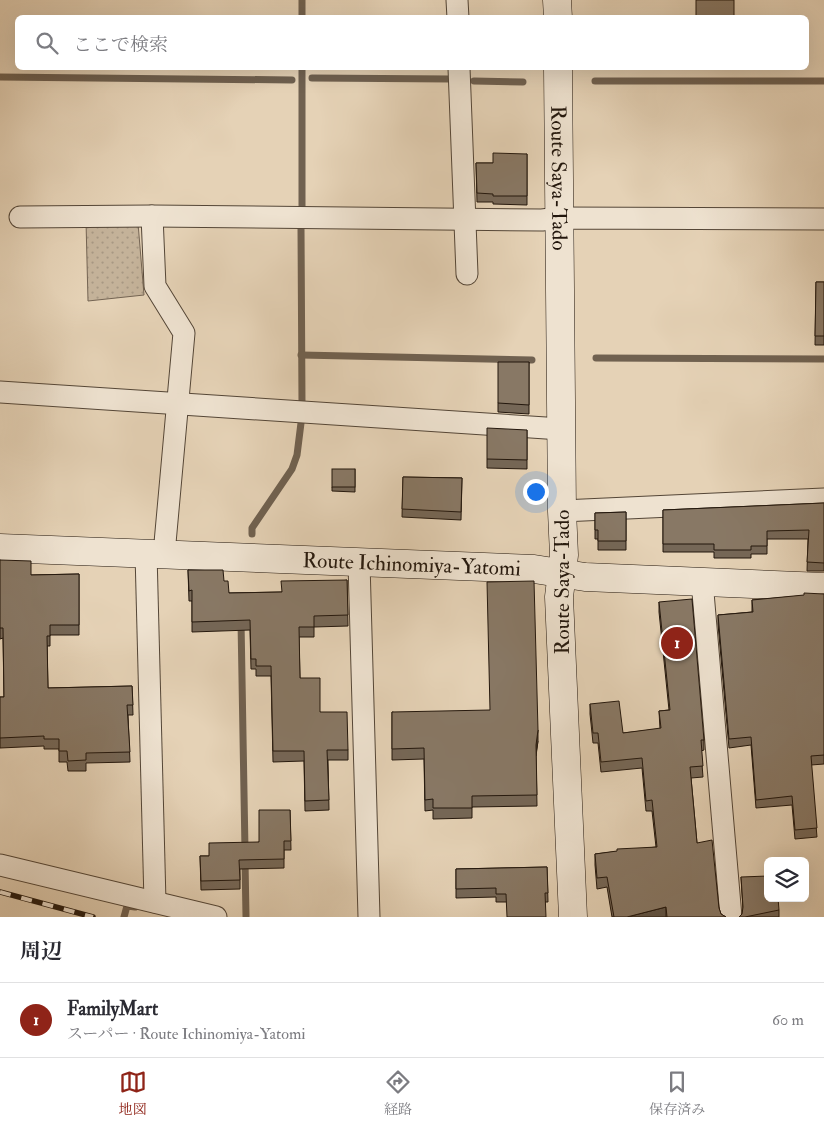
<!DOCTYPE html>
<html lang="ja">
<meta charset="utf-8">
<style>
body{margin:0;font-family:"IM FELL Double Pica","Noto Serif JP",serif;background:#f7f7f7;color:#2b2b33}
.controls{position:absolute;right:15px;bottom:15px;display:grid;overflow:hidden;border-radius:8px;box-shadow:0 5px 20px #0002}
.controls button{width:45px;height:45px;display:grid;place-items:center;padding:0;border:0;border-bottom:1px solid #e1e1e2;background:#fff;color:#2b2b33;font:25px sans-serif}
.you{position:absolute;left:535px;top:491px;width:18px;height:18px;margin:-12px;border:4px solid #fff;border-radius:50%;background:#1a73e8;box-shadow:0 0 0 8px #1a73e833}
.badge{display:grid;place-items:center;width:32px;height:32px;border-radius:50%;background:#8f2418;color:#fff;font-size:16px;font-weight:700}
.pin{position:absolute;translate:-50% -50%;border:2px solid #fff;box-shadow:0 1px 5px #0006}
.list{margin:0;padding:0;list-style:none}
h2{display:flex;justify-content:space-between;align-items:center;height:65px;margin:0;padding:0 20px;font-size:21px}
h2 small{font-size:16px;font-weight:400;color:#7c7c81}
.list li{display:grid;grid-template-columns:32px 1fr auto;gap:15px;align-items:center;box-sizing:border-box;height:75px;padding:0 20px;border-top:1px solid #e1e1e2}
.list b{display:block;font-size:19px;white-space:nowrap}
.list p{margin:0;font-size:16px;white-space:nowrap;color:#7c7c81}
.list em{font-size:16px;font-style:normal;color:#7c7c81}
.icon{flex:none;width:28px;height:28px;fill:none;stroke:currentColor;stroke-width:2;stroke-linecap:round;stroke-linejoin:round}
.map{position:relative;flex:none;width:824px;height:917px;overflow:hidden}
.search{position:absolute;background:#fff;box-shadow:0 5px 20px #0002;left:15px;right:15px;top:15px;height:55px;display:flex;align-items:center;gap:12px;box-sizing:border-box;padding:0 18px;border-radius:8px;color:#7c7c81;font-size:19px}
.sheet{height:140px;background:#fff}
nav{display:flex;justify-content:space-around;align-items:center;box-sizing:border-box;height:70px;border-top:1px solid #e1e1e2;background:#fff;font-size:14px;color:#7c7c81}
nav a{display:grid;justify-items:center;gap:2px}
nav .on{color:#8f2418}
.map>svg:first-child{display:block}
.grass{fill:url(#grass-dots);stroke:#746453}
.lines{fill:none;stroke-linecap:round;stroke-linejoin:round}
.stream{stroke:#706150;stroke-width:7}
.street-casing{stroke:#544637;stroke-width:23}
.secondary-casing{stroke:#23170d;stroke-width:29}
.street{stroke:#eee2d0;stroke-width:21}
.secondary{stroke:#eee2d0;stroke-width:28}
.rail-casing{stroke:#23170d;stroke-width:5.5}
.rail{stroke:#eee2d0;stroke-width:4;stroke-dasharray:11;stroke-linecap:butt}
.wall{fill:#756757;stroke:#23170d}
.shaded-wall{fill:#5f5447;stroke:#23170d}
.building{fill:#887865;stroke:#23170d}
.labels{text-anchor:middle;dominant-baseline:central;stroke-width:4;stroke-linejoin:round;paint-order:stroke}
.street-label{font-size:21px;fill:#23170d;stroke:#eee2d0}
</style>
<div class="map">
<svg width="824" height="917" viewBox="0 0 824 917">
<defs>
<pattern id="grass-dots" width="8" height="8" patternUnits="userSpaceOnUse" patternTransform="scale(1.25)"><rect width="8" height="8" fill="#c4b299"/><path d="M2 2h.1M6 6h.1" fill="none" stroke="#a89883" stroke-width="1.8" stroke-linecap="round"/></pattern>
</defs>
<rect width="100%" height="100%" fill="#e5d2b6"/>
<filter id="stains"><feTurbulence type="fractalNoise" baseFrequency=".004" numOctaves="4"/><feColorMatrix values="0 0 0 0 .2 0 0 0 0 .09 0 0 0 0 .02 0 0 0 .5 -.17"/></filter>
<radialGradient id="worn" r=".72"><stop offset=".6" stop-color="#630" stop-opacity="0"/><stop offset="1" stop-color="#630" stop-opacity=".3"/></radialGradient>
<path class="grass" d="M86 221 138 223 144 295 88 301Z"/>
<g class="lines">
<g class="stream">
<path d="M302 18V0"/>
<path d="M0 77 292 80"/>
<path d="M312 78 451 79"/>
<path d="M474 81 523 82"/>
<path d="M595 81H824"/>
<path d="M302 212V68"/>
<path d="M301 227 302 404"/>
<path d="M301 355 532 360"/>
<path d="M596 358 824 359"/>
<path d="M252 534V528L292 469 297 455 301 423"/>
<path d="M241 621 245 850"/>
<path d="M245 861 246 916"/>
<path d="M124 917 127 906 135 907"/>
</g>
<defs>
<g id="street">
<path d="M457 0 458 18"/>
<path d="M459 68 467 274"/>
<path d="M152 216 155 286 184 333 164 554"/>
<path d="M20 217 152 216 542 220 559 218 824 219"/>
<path d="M0 392 561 429"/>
<path d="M562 511 824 499"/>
<path d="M146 553 155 902"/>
<path d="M359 563 369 917"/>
<path d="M702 581 731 917"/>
<path d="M0 865 216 917"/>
</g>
<g id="secondary">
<path d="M557 0 558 18"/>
<path id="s1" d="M558 68 562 511 564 555 559 597 573 917"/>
<path id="s2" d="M0 548 534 569 585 577 824 587"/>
</g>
</defs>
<use href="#street" class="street-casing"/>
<use href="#secondary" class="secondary-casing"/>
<use href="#street" class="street"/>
<use href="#secondary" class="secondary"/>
<defs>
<path id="rail" d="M0 892 93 917"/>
</defs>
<use href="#rail" class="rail-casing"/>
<use href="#rail" class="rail"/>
</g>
<g class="wall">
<path d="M527 154V205L493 204V202H477L476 163H493Z"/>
<path d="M816 282H824V345H815Z"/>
<path d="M529 362V414L498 412V403Z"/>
<path d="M527 430V469L487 468V459Z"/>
<path d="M355 469V492L332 491V487Z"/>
<path d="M403 477 462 478 461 520 402 517Z"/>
<path d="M824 503V571H807L808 539H767V554H751V558H714V552H663V510Z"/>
<path d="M626 512V550H598V539H595V513Z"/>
<path d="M0 560 31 575 79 574V635H50V646H47L48 688 132 686 133 715H128L130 762 86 763V771H68L67 762H59V749H44V746L0 748V697H4L3 638 0 639Z"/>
<path d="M188 570 224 581 229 593 281 592 347 580 348 626 314 627V637H299L300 678 320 712 348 750V760H328L329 810 305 811 304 761 273 762 271 676H256V669H251L250 630 192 632V601H189Z"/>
<path d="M824 594V764L811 765 817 837 795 839 792 805 756 808 751 745 729 748 718 624V615L752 612V600Z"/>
<path d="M659 602 704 740V750L701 751 703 777 691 778 697 843 719 908 721 914 726 917H612L607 887 597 889 595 865V854L656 847 652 811H646L642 768 601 772 598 743H593L590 714V704L623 733 660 729 659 711 669 710 659 612Z"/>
<path d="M392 712 538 741 536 754 537 806 472 807V818L433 819V810L425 811 424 759 392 760Z"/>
<path d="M290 810 291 850H284V868L240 869V889L201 890 200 856H209L259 842Z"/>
<path d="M547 867 548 902H496V897L456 898V869Z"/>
<path d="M741 877 779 910V917H739L742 914 743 910Z"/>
</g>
<g class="shaded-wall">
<path d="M538 730V741L536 756V745Z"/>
<path d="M666 907V917H627Z"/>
</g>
<g class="building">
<rect x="696" y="0" width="38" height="18"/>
<path d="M493 153 527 154V196H493V194L477 193 476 163H493Z"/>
<path d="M816 282H824V336H815Z"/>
<path d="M498 362H529V405L498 403Z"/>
<path d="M487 428 527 430V460L487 459Z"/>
<rect x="332" y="469" width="23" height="18"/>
<path d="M403 477 462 478 461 512 402 509Z"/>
<path d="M824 503V563L807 562 809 530 767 531V546H751V550H714V544H663V510Z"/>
<path d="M626 512V541H598V530H595V513Z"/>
<path d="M0 560 31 561V575L79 574V625H50V636H47L48 688 132 686 133 705H127L130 752 86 753V760L68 761 67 751H59V739H44V736L0 738V697H4L3 628H0Z"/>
<path d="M188 570H223L224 581H228L229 593 282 592 281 581 347 580 348 615 314 616V627H299L300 678H320V712H347L348 750H327L329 800 305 801 304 751H273L271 666H256V659H251L250 620 192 622V590L189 591Z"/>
<path d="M534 581 538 730 536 745 537 795 472 796V808H433V799L425 800 424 748 392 749V712L490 710 487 582Z"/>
<path d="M804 593 824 594V755L811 756 817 828 795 830 792 796 756 800 751 737 729 739 718 615 753 612 752 600 804 595Z"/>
<path d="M692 599 704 740H701L703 766 690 767 697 843 712 840 719 908 721 914 726 917H667L666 907 627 917H614L607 877 597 878 595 854 617 851V849L657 847 652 800 646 801 642 758 601 762 598 733H593L590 704 619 701 623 733 661 728 659 711 670 710 659 602Z"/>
<path d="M259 810H290L291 841H284V859L239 860 240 880 201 881 200 856H209V843L259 842Z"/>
<path d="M547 867 548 893H545L546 917H507L506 894H496V888L456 889V869Z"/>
<path d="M768 876V898H778L779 910 745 917H739L742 914 743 907 741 877Z"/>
</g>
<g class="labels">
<g class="street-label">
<text stroke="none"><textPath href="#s1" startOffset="110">Route Saya-Tado</textPath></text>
<text stroke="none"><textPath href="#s2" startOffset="412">Route Ichinomiya-Yatomi</textPath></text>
<text transform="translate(562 582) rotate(-90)">Route Saya-Tado</text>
</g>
</g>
<rect width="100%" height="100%" filter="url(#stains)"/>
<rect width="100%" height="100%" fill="url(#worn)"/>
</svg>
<div class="controls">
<button><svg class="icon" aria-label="layers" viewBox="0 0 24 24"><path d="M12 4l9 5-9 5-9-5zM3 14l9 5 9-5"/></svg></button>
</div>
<div class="you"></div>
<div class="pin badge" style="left:677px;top:643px">1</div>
<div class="search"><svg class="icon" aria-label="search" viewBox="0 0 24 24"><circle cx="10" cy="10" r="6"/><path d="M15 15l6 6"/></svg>ここで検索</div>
</div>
<section class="sheet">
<h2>周辺<small></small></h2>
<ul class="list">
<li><span class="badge">1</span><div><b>FamilyMart</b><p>スーパー · Route Ichinomiya-Yatomi</p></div><em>60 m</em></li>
</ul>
</section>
<nav>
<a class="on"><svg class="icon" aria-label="map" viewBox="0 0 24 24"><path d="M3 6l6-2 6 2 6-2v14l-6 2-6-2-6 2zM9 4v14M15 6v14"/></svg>地図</a>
<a><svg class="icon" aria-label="directions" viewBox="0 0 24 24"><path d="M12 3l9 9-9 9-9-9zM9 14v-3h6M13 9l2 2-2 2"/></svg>経路</a>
<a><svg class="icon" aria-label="saved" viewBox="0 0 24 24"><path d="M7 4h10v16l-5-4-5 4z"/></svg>保存済み</a>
</nav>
